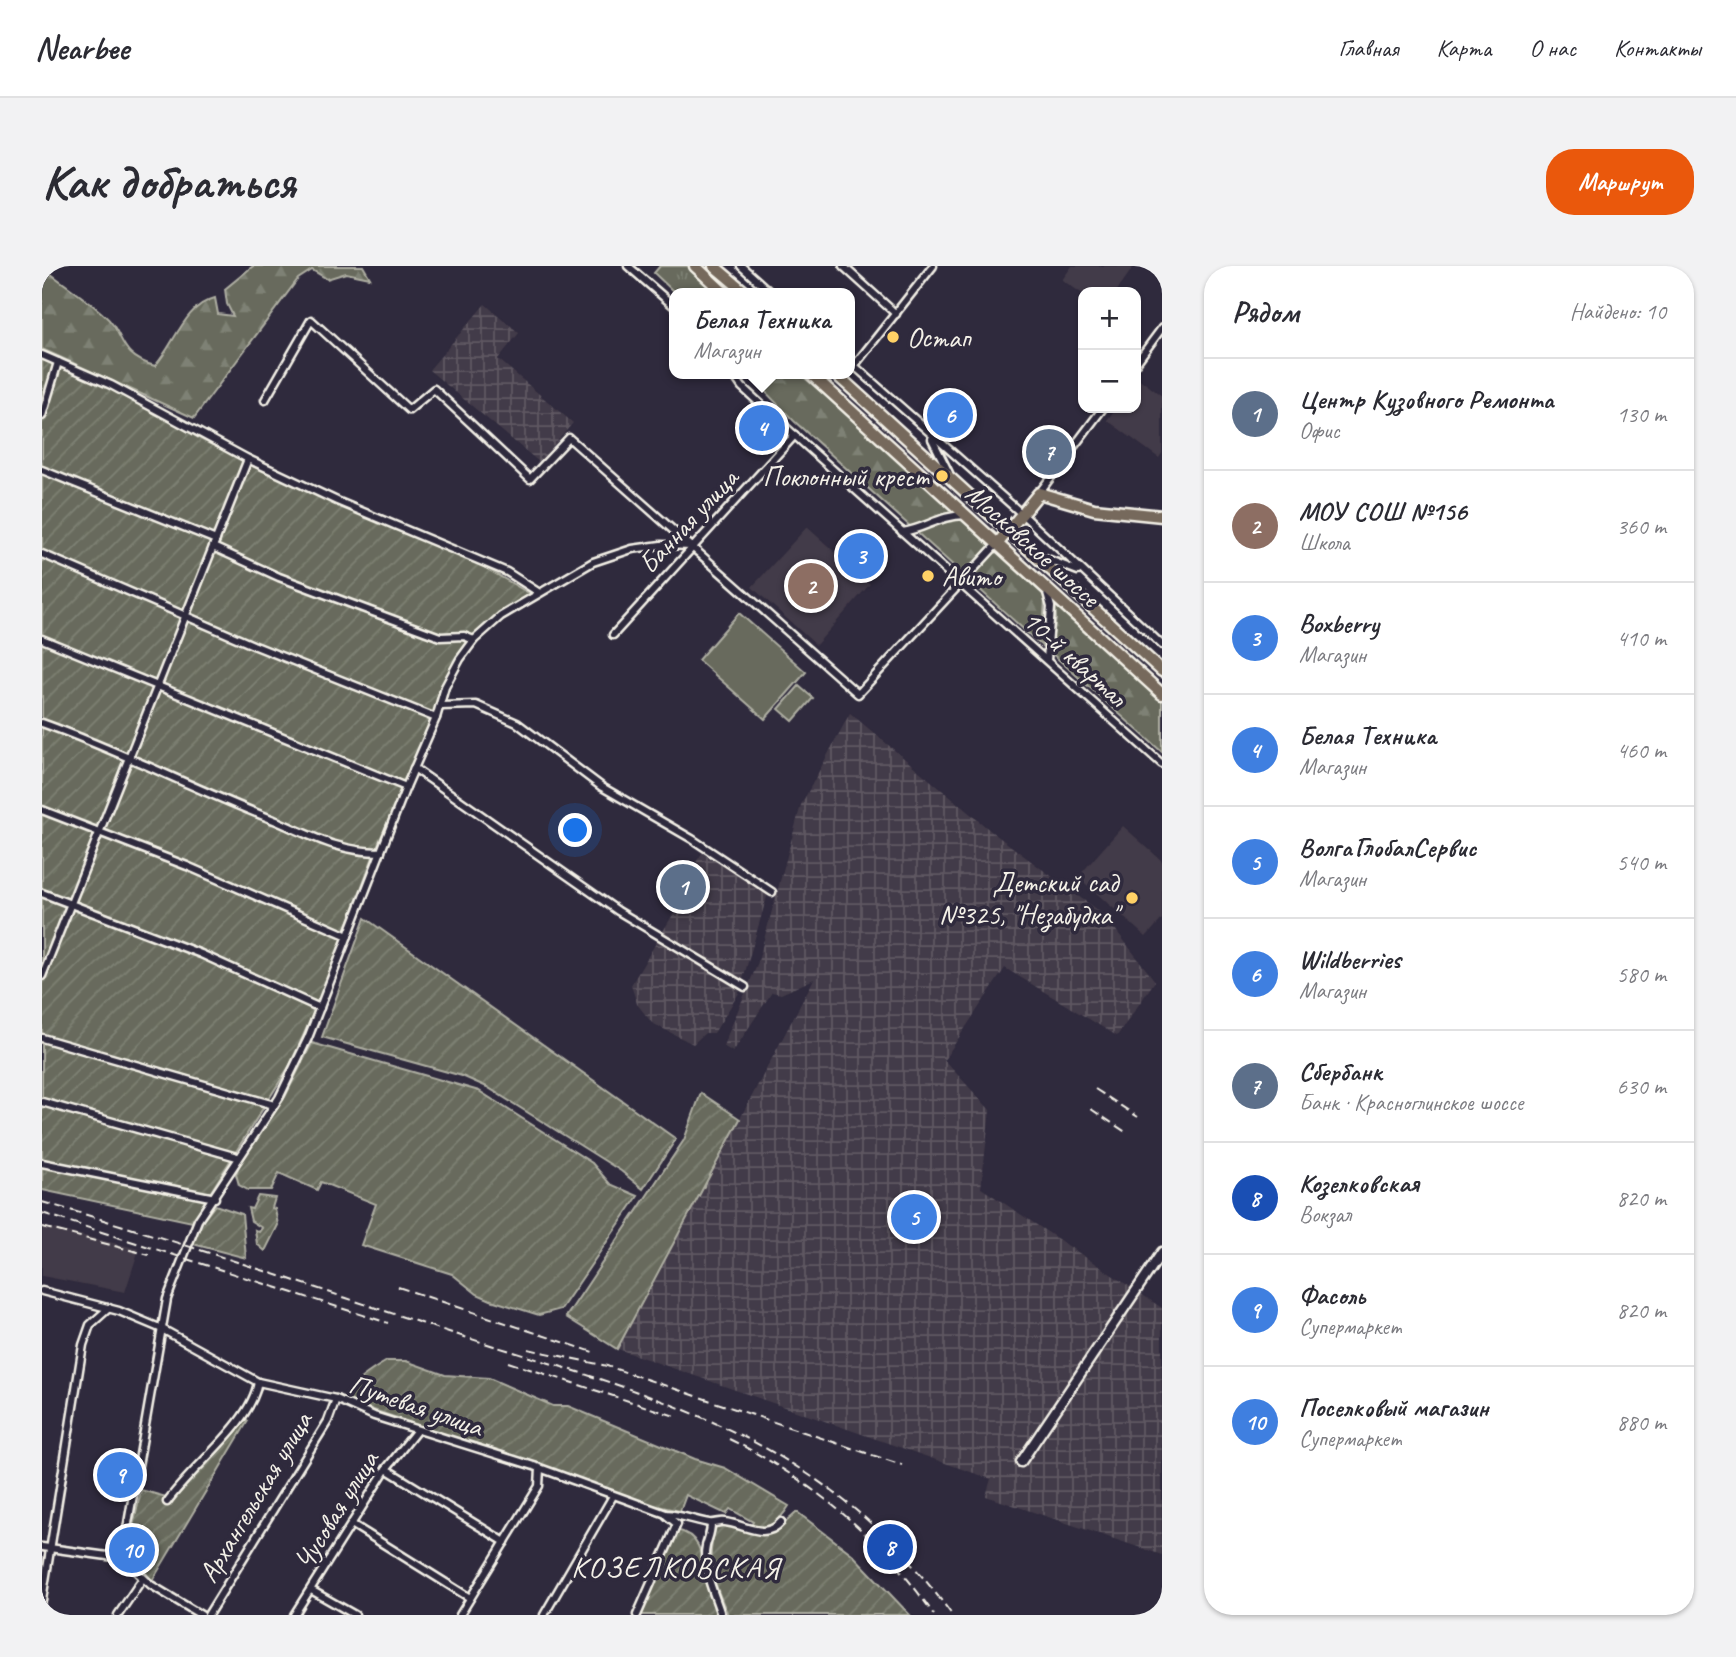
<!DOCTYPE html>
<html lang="ru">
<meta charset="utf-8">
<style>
body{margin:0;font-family:Caveat,sans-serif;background:#f2f2f3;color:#2b2b33}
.controls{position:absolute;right:21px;top:21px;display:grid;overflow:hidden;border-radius:14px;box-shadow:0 2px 5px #0004}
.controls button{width:63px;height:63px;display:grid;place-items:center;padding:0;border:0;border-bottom:2px solid #e1e1e2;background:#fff;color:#2b2b33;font:35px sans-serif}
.you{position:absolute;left:534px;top:565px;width:24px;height:24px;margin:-18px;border:5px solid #fff;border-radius:50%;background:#1a73e8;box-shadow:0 0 0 10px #1a73e833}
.badge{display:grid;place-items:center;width:46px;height:46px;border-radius:50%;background:#ea580c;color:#fff;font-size:23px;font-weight:700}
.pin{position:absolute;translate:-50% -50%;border:4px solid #fff;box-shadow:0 2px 7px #0006}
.popup{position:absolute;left:627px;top:22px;width:186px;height:91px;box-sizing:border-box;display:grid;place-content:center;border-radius:14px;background:#fff;filter:drop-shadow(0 2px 5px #0005);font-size:23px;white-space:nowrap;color:#7c7c81}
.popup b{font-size:26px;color:#2b2b33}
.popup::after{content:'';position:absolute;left:50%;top:100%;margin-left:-14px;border:14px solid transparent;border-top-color:#fff}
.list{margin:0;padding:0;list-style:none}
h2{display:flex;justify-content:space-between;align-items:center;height:91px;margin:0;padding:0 28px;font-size:30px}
h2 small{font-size:23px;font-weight:400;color:#7c7c81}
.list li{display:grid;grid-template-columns:46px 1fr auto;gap:21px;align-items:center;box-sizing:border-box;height:112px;padding:0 28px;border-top:2px solid #e1e1e2}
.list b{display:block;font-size:26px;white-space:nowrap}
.list p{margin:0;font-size:23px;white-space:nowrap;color:#7c7c81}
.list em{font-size:23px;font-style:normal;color:#7c7c81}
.map{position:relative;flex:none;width:1120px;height:1349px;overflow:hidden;border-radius:28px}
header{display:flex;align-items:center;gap:42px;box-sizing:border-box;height:98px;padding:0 35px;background:#fff;border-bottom:2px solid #e1e1e2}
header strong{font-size:33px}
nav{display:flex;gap:38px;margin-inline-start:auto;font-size:24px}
.intro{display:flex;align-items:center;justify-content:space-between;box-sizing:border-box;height:168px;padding:0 42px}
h1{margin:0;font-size:49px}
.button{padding:18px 32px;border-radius:28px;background:#ea580c;color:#fff;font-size:24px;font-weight:700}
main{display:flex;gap:42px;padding:0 42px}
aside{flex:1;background:#fff;border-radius:28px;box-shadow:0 2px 5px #0004}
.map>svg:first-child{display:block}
.built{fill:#433b48}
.industrial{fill:url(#industrial-grid)}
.grass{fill:url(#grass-tufts);stroke:#aeaea2;stroke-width:2}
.forest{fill:url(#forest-firs);stroke:#aeaea2;stroke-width:2}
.park{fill:#686b5d;stroke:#aeaea2;stroke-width:2}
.garden{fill:url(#garden-furrows);stroke:#aeaea2;stroke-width:2}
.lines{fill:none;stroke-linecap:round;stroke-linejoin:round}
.street-casing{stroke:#f4f1e8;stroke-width:11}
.secondary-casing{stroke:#f4f1e8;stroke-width:13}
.primary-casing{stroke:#f4f1e8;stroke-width:15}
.street{stroke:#2f2a3d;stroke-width:6}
.secondary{stroke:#2f2a3d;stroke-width:8}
.primary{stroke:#76695c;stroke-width:10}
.rail{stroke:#f4f1e8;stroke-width:2;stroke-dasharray:10 5;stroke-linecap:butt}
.poi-dot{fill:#ffd166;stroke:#2f2a3d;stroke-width:2.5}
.labels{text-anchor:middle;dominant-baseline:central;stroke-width:7;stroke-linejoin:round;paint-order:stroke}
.poi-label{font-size:28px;fill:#f4f1e8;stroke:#2f2a3d;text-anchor:start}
.street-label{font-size:28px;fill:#f4f1e8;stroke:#2f2a3d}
.neighbourhood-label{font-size:30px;letter-spacing:2px;fill:#f4f1e8;stroke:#2f2a3d}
</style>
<header>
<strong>Nearbee</strong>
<nav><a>Главная</a><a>Карта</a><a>О нас</a><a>Контакты</a></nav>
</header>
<div class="intro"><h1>Как добраться</h1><a class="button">Маршрут</a></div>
<main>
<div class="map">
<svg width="1120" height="1349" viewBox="0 0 1120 1349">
<defs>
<pattern id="industrial-grid" width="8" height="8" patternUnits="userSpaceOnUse" patternTransform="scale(1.75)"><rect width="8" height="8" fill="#433b48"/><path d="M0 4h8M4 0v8" fill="none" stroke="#5f5862"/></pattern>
<pattern id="grass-tufts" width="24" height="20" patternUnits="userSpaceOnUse" patternTransform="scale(1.75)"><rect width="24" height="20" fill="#686b5d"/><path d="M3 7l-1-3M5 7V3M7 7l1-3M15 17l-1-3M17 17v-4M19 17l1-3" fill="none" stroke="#7e8174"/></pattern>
<pattern id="forest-firs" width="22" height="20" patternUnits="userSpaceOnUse" patternTransform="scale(1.75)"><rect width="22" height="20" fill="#686b5d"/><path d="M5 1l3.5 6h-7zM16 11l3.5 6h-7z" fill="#7e8174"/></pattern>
<pattern id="garden-furrows" width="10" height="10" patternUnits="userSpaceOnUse" patternTransform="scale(1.75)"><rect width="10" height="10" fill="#686b5d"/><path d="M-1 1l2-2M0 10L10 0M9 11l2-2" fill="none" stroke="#7e8174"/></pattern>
</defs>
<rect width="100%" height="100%" fill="#2f2a3d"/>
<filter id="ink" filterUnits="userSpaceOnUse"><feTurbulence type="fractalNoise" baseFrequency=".0143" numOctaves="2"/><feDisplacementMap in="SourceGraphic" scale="14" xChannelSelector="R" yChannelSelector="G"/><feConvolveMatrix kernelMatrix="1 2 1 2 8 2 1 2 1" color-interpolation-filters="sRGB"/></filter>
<g filter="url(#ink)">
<g class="built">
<path d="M1030 0H1092L1074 26 1041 28 1020 14Z"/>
<path d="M1096 112 1120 130V187L1117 192 1065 154 1074 142H1094Z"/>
<path d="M765 261 828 318 774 379 710 321Z"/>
<path d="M1081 560 1120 595V653L1104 671 1036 611Z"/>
<path d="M0 960 97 983 83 1026 0 1010Z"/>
</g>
<g class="industrial">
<path d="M443 38 477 67 456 93 531 157 497 196 387 104Z"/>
<path d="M808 447 950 566 1063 650 1113 715 1075 770 963 702 902 794 948 844 939 922 1120 1042V1289L944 1230 949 1213 576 1083 772 713 739 728 730 726 691 786 681 780 715 699 759 539Z"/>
<path d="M660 587 726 627 697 727 672 767H663L651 778 610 757 595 738 589 719 639 635 633 629Z"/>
</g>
<path class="grass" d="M618 0H646L676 27H633L612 7Z"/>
<g class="forest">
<path d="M211 0H321L328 12 304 7 285 13 270 4 256 13 152 152 0 83V1C20 17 42 31 61 48 84 67 74 89 113 100 133 78 142 40 173 32L176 48 191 50 185 38 183 23Z"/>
<path d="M706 108H758L924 249 999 318 1003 334 1000 380 752 155Z"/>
<path d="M1013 331 1120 427V486L1008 386 1014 353Z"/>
</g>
<g class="park">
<path d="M697 347 764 406 723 453 656 394Z"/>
<path d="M757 420 771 432 751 455 737 443Z"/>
</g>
<g class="garden">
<path d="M0 91 80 127 162 175 324 250 421 289 490 329 458 348 429 372 410 407 334 583 275 739 248 799 150 956 0 924Z"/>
<path d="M323 652 634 873 601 923 579 905 445 821 420 810 280 771Z"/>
<path d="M270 777 437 825 550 897 568 918 596 930 519 1043 497 1049 449 1034 435 1028 410 1008 319 979 334 938 279 916 275 924 237 907 229 924H206L197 919 194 908 198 897 243 831Z"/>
<path d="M659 827 698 853 575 1083 524 1051 642 874Z"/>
<path d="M216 930 233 932 230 942 233 943 236 959 223 985 215 978 213 964 217 966 220 962 209 955 206 942 210 943Z"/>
<path d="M173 939 200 948 204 992 151 978 157 960Z"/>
<path d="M345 1095H364L403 1109 447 1112 511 1140H526L653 1193 683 1202 747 1240C736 1257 729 1262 708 1262L711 1256 688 1243 684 1248 644 1229 638 1245 611 1239 302 1134C312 1115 326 1106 345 1095Z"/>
<path d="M203 1152 206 1155 110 1315 99 1300 106 1291 87 1278 99 1224 124 1231Z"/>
<path d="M755 1246 810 1288 868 1349H686C672 1316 662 1297 674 1261 707 1250 711 1289 755 1246Z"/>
<path d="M634 1264C660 1269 660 1291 663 1312 664 1324 671 1337 675 1349H599Z"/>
</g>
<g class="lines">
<defs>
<g id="street">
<path d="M586 0 632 40"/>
<path d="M699 0 729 27"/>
<path d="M801 0 854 48"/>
<path d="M0 89 69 119 206 193 295 235 465 306 496 326"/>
<path d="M808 96 980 248 1120 379"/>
<path d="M1094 97 1120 62"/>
<path d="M812 100 891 0"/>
<path d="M691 108 700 121 760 176 1120 498"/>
<path d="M223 134 269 54 367 144 392 123 488 213 527 172 816 428 956 277"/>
<path d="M0 150 16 96"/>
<path d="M890 173 907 207"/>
<path d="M0 204 174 274"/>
<path d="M997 227 1061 142"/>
<path d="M860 266C884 263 897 249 924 249"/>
<path d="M171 281 237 311 398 371 422 370 432 374"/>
<path d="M0 288 211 379 394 452"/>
<path d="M997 290 1036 305"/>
<path d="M1004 323 1009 341 1005 394"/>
<path d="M571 369 753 169"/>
<path d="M0 373 364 521"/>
<path d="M398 440 434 439 475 457 560 521 650 573 730 626"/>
<path d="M0 457C79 485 154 524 232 554 270 570 297 586 339 586"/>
<path d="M372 502 576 645 703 721"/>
<path d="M0 544 145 600 306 670"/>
<path d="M0 627 159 688 278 742"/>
<path d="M0 710 206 193"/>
<path d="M0 772 232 839"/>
<path d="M0 836 195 891"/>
<path d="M0 897 173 932"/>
<path d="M0 1025 77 1045 120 1063 216 1116 294 1133 332 1150 495 1201 624 1248C639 1249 652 1254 667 1257 672 1258 678 1255 683 1256 702 1258 723 1275 739 1256"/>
<path d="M344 1203 463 1276"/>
<path d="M125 1236C150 1200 209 1158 216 1116"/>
<path d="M669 1258C669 1267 666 1272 664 1280 659 1301 673 1329 679 1349"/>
<path d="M311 1259 428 1332"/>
<path d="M0 1281 80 1292 109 1319 159 1349"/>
<path d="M80 1292 125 1033 156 954 237 832 266 772 364 521 394 452 403 421 418 393 432 374 459 350 551 296 590 283 619 279 650 280"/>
<path d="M269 1324 313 1349"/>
<path d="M0 1334 41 1079 48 1059 67 1042"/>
<path d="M76 1349 101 1312"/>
<path d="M166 1349 286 1155 294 1133"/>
<path d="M252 1349 344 1203 375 1164"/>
<path d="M418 1349 497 1220 498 1203"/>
<path d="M502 1349 571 1230"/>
<path d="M595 1349 635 1258 625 1250"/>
</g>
<path id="secondary" d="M979 1196 1120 986"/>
<g id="primary">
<path d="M653 0 682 27"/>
<path d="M672 0 704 27"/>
<path d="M769 108 1120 428"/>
<path d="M794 108 1120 405"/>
<path d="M956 277 997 227 1052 243 1120 250"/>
</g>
</defs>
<use href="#street" class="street-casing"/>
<use href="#secondary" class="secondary-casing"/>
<use href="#primary" class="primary-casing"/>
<use href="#street" class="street"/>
<use href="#secondary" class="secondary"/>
<use href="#primary" class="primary"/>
<g class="rail">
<path d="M1053 823 1096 851"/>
<path d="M1049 843 1085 867"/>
<path d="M0 936C127 972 253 1015 379 1057 590 1126 772 1156 910 1349"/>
<path d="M0 947 346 1057"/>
<path d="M0 961 107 989"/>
<path d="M356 1021 551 1086"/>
<path d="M486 1083 565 1100 860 1199"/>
<path d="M466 1096 633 1150"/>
<path d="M687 1173C767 1212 843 1275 892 1349"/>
</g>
</g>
</g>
<g class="poi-dot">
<circle cx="851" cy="71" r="7"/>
<circle cx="900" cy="210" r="7"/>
<circle cx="886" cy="310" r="7"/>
<circle cx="1090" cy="632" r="7"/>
</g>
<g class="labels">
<g class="poi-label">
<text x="865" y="71">Остап</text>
<text x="886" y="210" text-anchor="end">Поклонный крест</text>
<text x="900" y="310">Авито</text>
<text x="1076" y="616" text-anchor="end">Детский сад<tspan x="1076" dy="32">№325, "Незабудка"</tspan></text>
</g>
<g class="street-label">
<text transform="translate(646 255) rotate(-47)">Банная улица</text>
<text transform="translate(991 279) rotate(42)">Московское шоссе</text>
<text transform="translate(1033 392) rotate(42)">10-й квартал</text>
<text transform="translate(374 1139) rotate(19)">Путевая улица</text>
<text transform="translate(213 1231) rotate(-59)">Архангельская улица</text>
<text transform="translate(294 1244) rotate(-58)">Чусовая улица</text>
</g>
<g class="neighbourhood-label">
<text x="634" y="1301">КОЗЕЛКОВСКАЯ</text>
</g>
</g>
</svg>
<div class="controls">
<button>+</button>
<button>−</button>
</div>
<div class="you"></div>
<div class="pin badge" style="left:641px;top:621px;background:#5c6f8a">1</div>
<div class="pin badge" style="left:769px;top:320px;background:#8d6e63">2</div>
<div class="pin badge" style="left:819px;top:290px;background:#3f7fe0">3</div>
<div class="pin badge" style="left:720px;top:162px;background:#3f7fe0">4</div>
<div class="popup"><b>Белая Техника</b>Магазин</div>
<div class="pin badge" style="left:872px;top:951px;background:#3f7fe0">5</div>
<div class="pin badge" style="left:908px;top:149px;background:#3f7fe0">6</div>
<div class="pin badge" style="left:1007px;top:186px;background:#5c6f8a">7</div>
<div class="pin badge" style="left:848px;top:1281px;background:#1a4fb4">8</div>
<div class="pin badge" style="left:78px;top:1209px;background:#3f7fe0">9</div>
<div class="pin badge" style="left:90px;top:1284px;background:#3f7fe0">10</div>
</div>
<aside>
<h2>Рядом<small>Найдено: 10</small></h2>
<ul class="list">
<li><span class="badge" style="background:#5c6f8a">1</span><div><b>Центр Кузовного Ремонта</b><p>Офис</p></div><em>130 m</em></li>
<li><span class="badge" style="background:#8d6e63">2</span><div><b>МОУ СОШ №156</b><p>Школа</p></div><em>360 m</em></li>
<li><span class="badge" style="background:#3f7fe0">3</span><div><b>Boxberry</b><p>Магазин</p></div><em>410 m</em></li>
<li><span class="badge" style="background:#3f7fe0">4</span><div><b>Белая Техника</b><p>Магазин</p></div><em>460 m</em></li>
<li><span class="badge" style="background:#3f7fe0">5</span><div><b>ВолгаГлобалСервис</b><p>Магазин</p></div><em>540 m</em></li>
<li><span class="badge" style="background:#3f7fe0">6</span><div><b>Wildberries</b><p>Магазин</p></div><em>580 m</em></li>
<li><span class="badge" style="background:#5c6f8a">7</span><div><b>Сбербанк</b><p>Банк · Красноглинское шоссе</p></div><em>630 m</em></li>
<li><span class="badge" style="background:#1a4fb4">8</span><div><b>Козелковская</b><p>Вокзал</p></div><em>820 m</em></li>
<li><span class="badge" style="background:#3f7fe0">9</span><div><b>Фасоль</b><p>Супермаркет</p></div><em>820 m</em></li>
<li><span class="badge" style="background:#3f7fe0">10</span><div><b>Поселковый магазин</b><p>Супермаркет</p></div><em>880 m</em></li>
</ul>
</aside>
</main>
